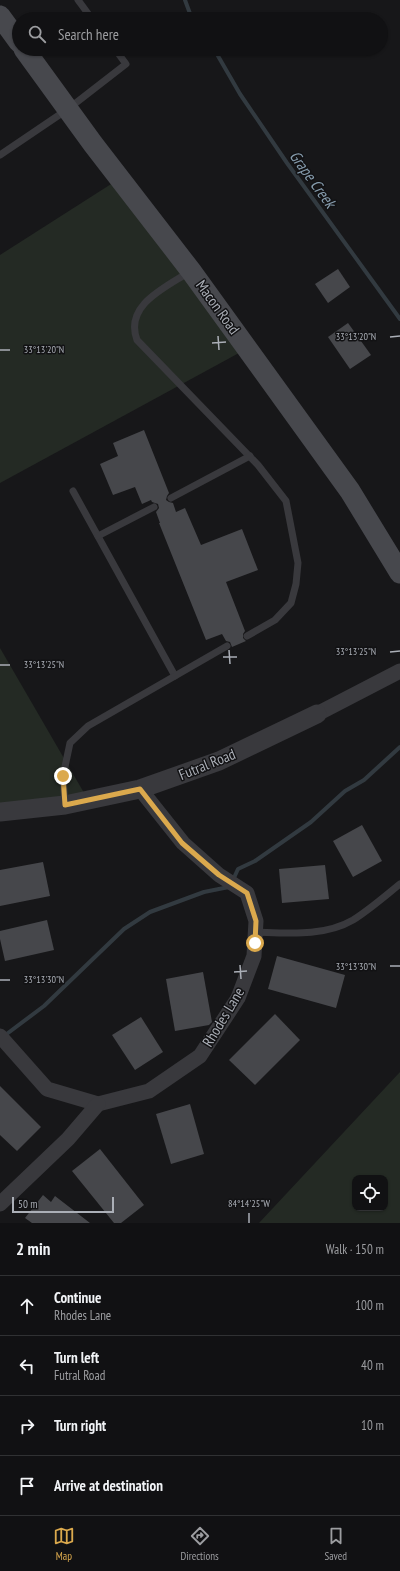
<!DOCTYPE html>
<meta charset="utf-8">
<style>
body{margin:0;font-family:"PT Sans Narrow",sans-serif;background:#1e1f21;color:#f1f3f6}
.controls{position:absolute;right:12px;bottom:12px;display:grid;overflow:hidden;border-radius:8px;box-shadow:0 1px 3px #0004}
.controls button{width:36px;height:36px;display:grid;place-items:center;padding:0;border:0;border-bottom:1px solid #303133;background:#111113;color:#f1f3f6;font:20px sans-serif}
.scale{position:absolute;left:12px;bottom:10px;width:102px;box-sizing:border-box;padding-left:4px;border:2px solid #abafb7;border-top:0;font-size:11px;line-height:14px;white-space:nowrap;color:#abafb7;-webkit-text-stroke:3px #121214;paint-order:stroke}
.stop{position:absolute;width:12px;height:12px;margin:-9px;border:3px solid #dba94d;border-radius:50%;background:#fff}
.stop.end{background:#dba94d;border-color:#fff;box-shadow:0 1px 4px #0008}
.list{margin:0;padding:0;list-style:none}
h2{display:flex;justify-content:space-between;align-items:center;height:52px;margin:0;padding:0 16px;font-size:17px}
h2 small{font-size:13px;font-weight:400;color:#9c9da0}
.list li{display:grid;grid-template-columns:26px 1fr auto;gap:12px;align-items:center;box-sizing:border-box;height:60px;padding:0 16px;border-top:1px solid #303133}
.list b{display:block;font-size:15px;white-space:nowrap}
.list p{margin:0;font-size:13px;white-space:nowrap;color:#9c9da0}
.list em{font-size:13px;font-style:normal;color:#9c9da0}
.icon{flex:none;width:22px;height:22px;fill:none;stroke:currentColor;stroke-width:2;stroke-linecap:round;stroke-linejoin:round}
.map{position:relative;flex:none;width:400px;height:1223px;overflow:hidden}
.search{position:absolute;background:#111113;box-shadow:0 1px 3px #0004;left:12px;right:12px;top:12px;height:44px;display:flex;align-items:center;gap:10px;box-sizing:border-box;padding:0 14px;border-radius:22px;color:#9c9da0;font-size:15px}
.sheet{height:292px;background:#111113}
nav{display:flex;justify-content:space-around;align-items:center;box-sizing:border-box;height:56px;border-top:1px solid #303133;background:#111113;font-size:11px;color:#9c9da0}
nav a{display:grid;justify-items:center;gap:2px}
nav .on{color:#dba94d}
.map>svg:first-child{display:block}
.green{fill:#242a24;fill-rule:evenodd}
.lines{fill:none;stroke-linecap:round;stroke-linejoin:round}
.stream{stroke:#323a40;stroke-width:4}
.building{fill:#46474b}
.service{stroke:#39393d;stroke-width:7}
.minor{stroke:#39393d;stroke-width:15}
.tertiary{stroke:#39393d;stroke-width:19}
.secondary{stroke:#47484d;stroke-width:21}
.route{stroke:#dba94d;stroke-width:5}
.ticks{fill:none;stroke:#abafb7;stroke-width:1.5}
.labels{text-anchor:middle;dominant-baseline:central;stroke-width:3;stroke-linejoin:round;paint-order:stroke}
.street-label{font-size:15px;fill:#abafb7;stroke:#121214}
.water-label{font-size:16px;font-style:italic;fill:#869cad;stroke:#121214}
.ticks-label{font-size:10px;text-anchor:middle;fill:#abafb7;stroke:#121214;stroke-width:3;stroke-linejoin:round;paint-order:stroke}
</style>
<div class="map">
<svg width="400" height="1223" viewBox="0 0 400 1223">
<rect width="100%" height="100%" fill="#171719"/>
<g class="green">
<path d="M119 179 250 347 0 483V255Z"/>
<path d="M0 648 87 798 0 810Z"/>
<path d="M400 1072V1223H259ZM355 1178H385V1208H355Z"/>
</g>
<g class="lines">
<g class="stream">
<path d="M185 0 192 19"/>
<path d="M214 49 240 94 287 163 400 319"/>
<path d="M233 880 238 869 255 861 311 822 345 791 364 780 400 747"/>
<path d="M4 1036 44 1006 124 929 150 912 204 892 229 887"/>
</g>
</g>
<g class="building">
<path d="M338 269 350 287 328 303 315 284Z"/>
<path d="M348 323 371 355 350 369 328 337Z"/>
<path d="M144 430 169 493 167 496 166 500 169 502 173 503 176 512 185 508 201 545 242 529 258 570 226 582 245 631 243 634V638L246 641 232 647 230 642 226 641 222 634 206 640 159 523H160L156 512 159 508 158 504 152 502 151 500 142 504 135 487 113 495 100 464 118 456 113 443Z"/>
<path d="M362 825 382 861 353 877 333 841Z"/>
<path d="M43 862 50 896 0 906V870Z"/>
<path d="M325 865 329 899 282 903 279 869Z"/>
<path d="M47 920 54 950 5 961 0 939V931Z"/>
<path d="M277 956 345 975 336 1008 268 989Z"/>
<path d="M203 972 212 1022 209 1025 175 1031 166 979Z"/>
<path d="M275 1014 300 1040 255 1085 229 1060Z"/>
<path d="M141 1017 163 1052 135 1070 112 1035Z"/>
<path d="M0 1086 41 1127 17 1151 0 1135Z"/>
<path d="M190 1104 204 1154 171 1164 156 1114Z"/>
<path d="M100 1149 144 1205 121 1223H114L72 1171Z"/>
<path d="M43 1195 51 1202 55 1196 90 1223H32L25 1218Z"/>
</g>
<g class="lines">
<g class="service">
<path d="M78 0 92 19"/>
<path d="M0 155 68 109 126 64 115 49"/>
<path d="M189 272C165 288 124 305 137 340L258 465 286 501 298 563 296 584 291 603 275 620 247 636"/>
<path d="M73 491 175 676"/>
<path d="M171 498 250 456"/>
<path d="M98 536 154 507"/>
<path d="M65 805 63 776 70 743 88 726 227 646"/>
<path d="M255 932C287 933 324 937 353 920 369 910 385 896 400 884"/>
</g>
<g class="minor">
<path d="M317 714 400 671"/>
<path d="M0 1036 47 1089 98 1104 149 1091 200 1056 238 998 254 956 256 921 247 893 219 875 183 843 140 789"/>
<path d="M0 1204 68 1139 98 1104"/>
</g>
<path class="tertiary" d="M0 812 65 805 140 789 219 761 317 714"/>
<g class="secondary">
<path d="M0 16 19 42"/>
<path d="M24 49 93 144 191 271 350 491 400 573"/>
</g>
</g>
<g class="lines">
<path class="route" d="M63 776 65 805 140 789 182 843 219 875 247 893 256 921 255 943"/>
</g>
<path class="ticks" d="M218 336 219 350M390 337 400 336M212 343 226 342M0 350H10M229 650 230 664M390 652 400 651M223 657H237M0 665H10M240 965 241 979M390 966H400M234 972 247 971M0 980H10M249 1213V1223"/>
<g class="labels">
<g class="street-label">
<text transform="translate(218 307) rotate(54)">Macon Road</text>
<text transform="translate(207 764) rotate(-22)">Futral Road</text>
<text transform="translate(223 1017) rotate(-59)">Rhodes Lane</text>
</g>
<g class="water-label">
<text transform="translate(313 179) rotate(54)">Grape Creek</text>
</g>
</g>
<g class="ticks-label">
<text x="356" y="340">33°13'20"N</text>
<text x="44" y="353">33°13'20"N</text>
<text x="356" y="655">33°13'25"N</text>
<text x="44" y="668">33°13'25"N</text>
<text x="356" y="970">33°13'30"N</text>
<text x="44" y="983">33°13'30"N</text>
<text x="249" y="1207">84°14'25"W</text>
</g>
</svg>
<div class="controls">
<button><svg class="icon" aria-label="locate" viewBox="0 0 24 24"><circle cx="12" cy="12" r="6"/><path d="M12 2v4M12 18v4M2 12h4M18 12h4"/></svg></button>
</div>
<div class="scale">50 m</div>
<div class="stop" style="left:255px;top:943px"></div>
<div class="stop end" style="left:63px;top:776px"></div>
<div class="search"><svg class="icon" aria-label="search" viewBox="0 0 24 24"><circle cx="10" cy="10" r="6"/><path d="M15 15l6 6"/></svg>Search here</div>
</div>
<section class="sheet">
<h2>2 min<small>Walk · 150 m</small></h2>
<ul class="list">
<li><svg class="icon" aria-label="ahead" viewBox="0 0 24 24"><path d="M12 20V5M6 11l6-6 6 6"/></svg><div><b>Continue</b><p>Rhodes Lane</p></div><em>100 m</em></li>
<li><svg class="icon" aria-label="left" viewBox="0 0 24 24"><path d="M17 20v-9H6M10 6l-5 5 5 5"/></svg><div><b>Turn left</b><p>Futral Road</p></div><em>40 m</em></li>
<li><svg class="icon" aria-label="right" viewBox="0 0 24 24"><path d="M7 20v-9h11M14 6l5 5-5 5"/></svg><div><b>Turn right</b></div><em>10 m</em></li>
<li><svg class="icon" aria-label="arrive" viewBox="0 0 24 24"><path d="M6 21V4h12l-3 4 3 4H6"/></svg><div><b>Arrive at destination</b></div></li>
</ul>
</section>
<nav>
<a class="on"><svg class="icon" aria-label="map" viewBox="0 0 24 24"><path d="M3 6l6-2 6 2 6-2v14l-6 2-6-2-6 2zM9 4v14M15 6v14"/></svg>Map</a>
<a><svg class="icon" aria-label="directions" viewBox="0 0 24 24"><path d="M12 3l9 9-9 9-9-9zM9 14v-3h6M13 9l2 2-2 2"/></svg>Directions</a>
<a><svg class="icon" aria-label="saved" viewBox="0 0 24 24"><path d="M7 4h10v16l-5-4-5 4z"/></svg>Saved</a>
</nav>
